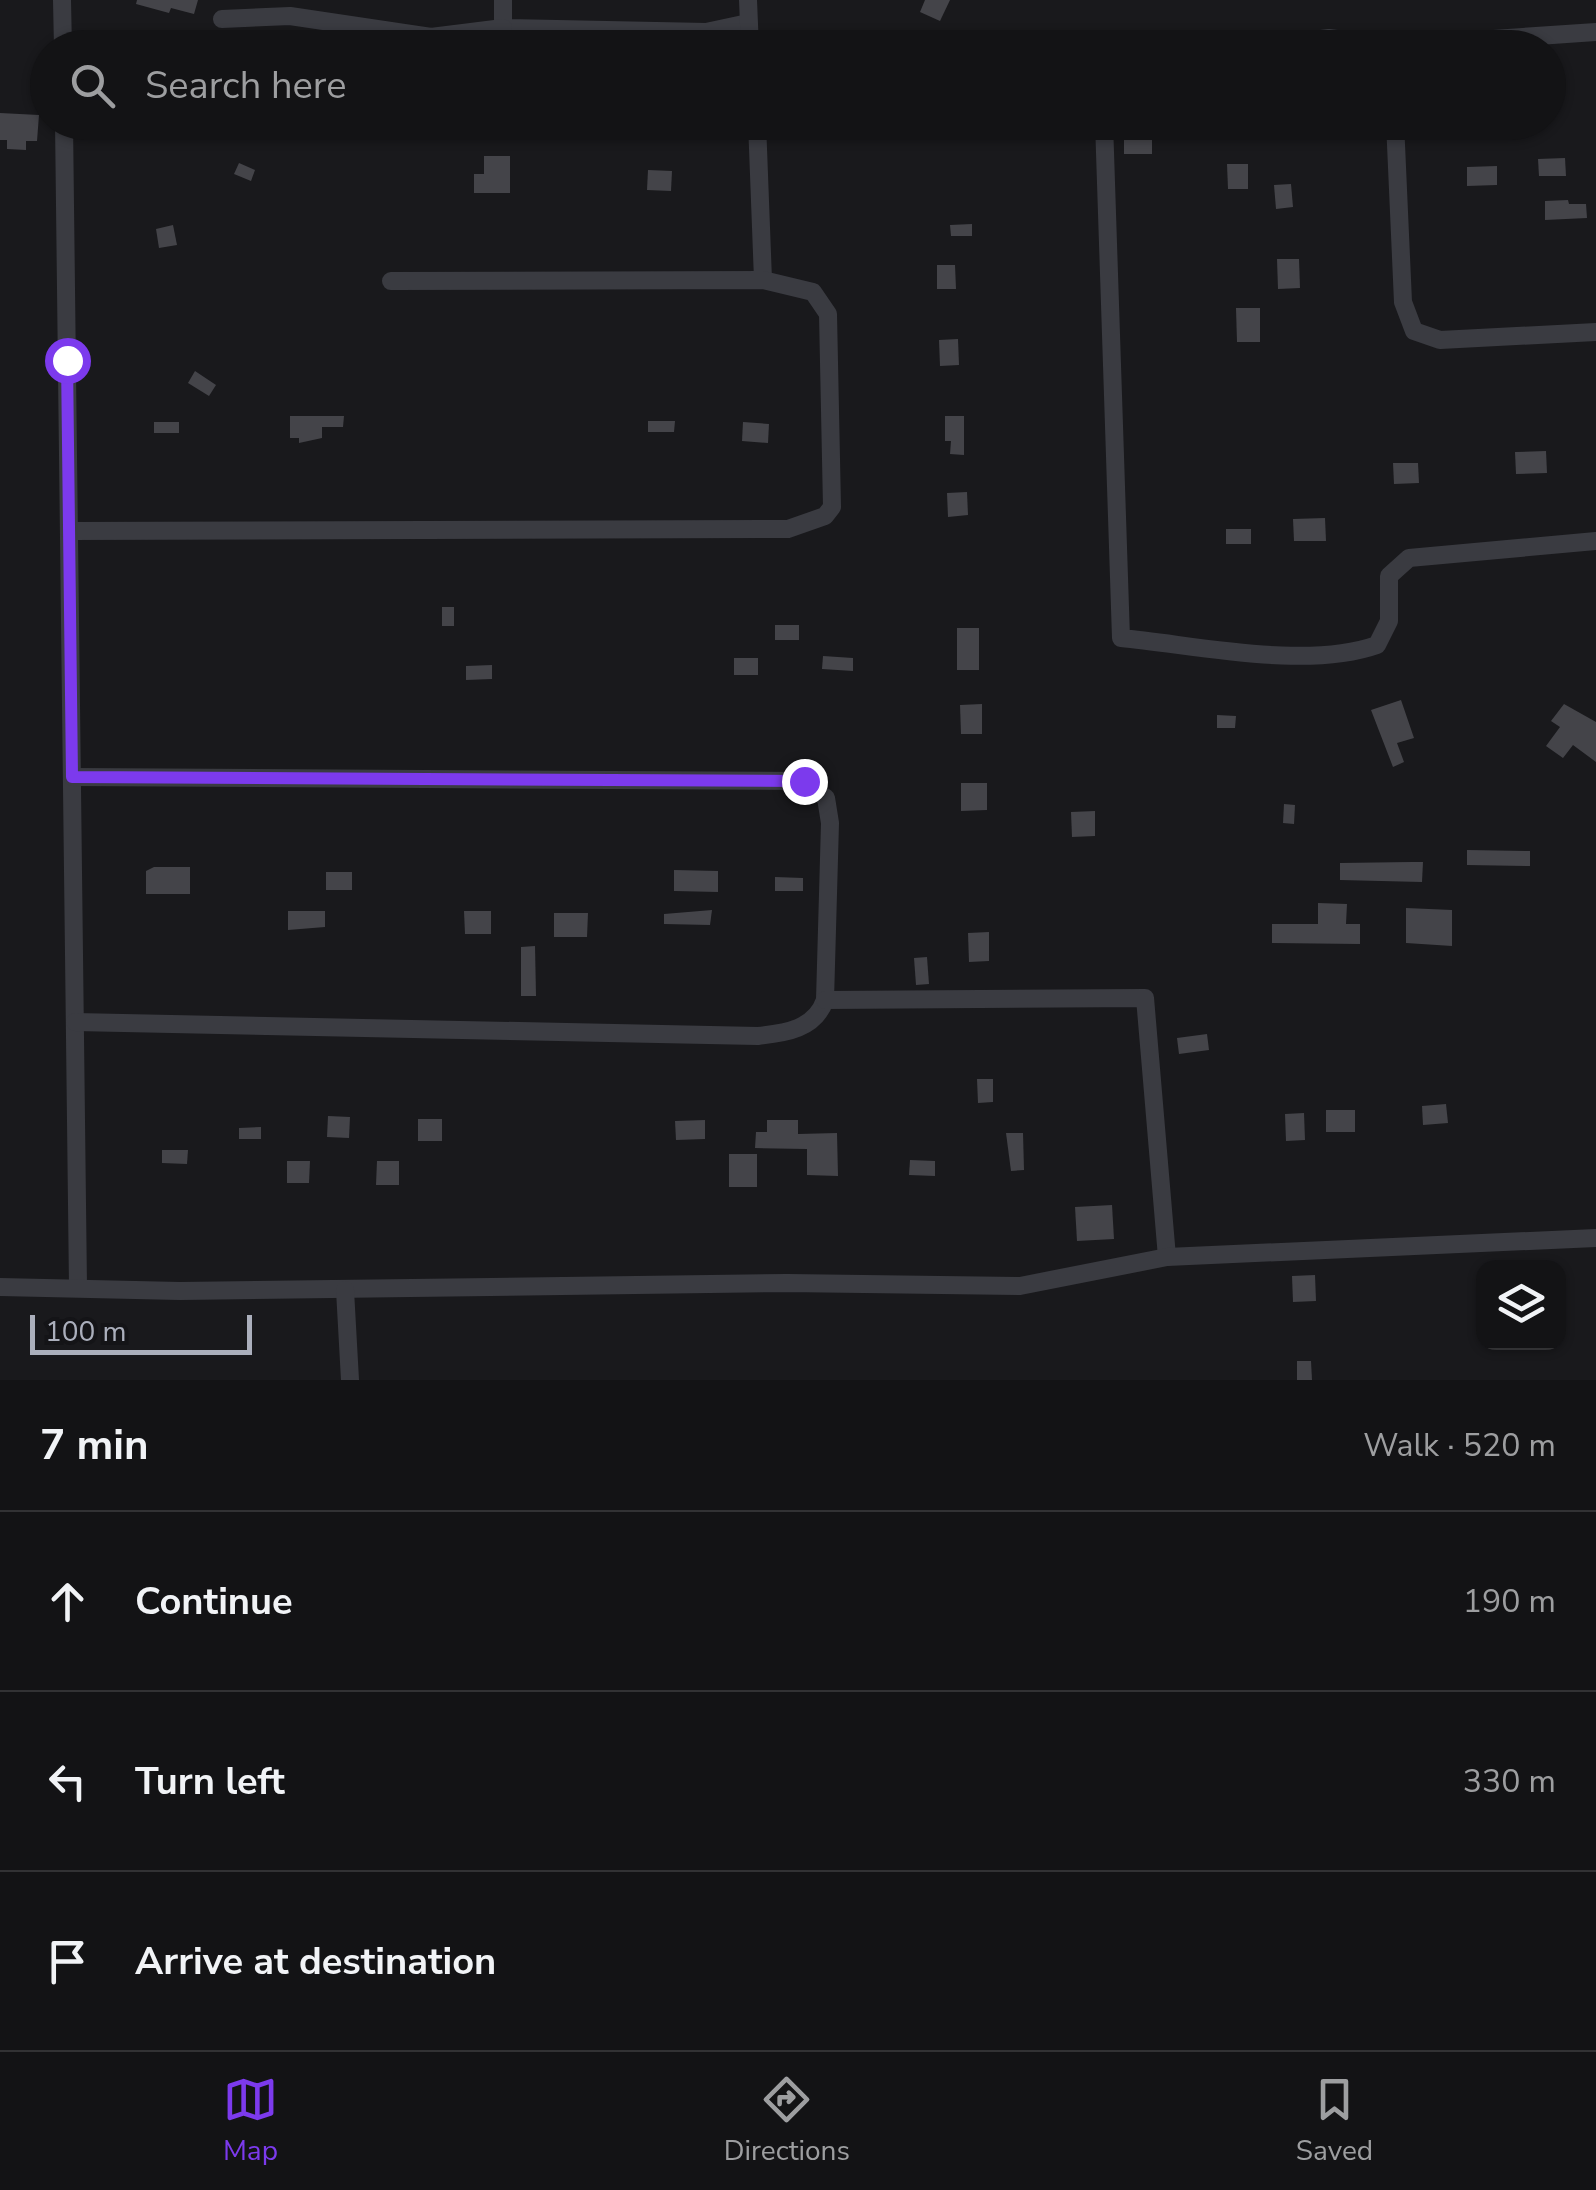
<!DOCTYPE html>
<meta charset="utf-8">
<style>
body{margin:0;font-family:"Nunito Sans",sans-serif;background:#202022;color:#f1f3f6}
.controls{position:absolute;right:30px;bottom:30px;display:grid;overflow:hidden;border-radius:20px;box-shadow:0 2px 8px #0004}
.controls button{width:90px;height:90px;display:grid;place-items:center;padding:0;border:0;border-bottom:2px solid #323234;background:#131315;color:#f1f3f6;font:50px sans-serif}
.scale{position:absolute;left:30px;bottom:25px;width:222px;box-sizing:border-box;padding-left:10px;border:5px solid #abafbc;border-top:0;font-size:28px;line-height:35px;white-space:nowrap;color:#abafbc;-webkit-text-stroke:8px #141417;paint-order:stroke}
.stop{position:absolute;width:30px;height:30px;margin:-22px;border:8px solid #7c3aed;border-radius:50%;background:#fff}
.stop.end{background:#7c3aed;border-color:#fff;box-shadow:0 2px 10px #0008}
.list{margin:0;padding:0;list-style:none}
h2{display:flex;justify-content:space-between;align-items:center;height:130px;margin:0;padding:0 40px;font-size:42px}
h2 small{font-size:32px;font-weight:400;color:#9d9ea0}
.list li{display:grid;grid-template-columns:65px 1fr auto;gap:30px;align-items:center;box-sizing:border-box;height:180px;padding:0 40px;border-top:2px solid #323234}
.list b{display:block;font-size:38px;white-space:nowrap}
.list em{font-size:32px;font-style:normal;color:#9d9ea0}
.icon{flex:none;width:55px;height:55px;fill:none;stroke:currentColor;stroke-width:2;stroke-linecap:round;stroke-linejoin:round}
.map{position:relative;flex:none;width:1596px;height:1380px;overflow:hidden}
.search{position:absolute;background:#131315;box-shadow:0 2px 8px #0004;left:30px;right:30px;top:30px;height:110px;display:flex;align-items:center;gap:25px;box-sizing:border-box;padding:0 35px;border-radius:55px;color:#9d9ea0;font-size:38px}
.sheet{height:670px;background:#131315}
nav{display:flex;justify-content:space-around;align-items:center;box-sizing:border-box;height:140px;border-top:2px solid #323234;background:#131315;font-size:28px;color:#9d9ea0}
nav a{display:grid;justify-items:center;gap:5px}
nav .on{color:#7c3aed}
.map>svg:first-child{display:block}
.building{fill:#444449}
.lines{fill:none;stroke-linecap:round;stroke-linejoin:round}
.minor{stroke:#3a3b41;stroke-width:18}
.route{stroke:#7c3aed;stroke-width:12}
</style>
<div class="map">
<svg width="1596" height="1380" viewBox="0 0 1596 1380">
<rect width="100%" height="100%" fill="#19191c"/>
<g class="building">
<path d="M137 0H198L194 14 171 8 169 13 136 4Z"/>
<path d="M925 0H950L940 21 920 12Z"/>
<path d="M0 113 39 115 37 141H26V150L7 149V140H0Z"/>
<path d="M526 122H550V140H527Z"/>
<path d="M933 122H954L955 136 933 137Z"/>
<path d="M1226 122H1246V134L1227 135Z"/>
<rect x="774" y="125" width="28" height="13"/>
<path d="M1135 128H1152V154H1124V140H1135Z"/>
<path d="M484 156H510V193H474V174H484Z"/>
<path d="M1565 158 1566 176H1539L1538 159Z"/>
<path d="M239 163 255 170 251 181 234 174Z"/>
<path d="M1227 164H1248V189H1228Z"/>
<path d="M1497 166V185L1467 186V167Z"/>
<path d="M648 170 672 171 671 191 647 190Z"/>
<path d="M1291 184 1293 207 1276 209 1274 185Z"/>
<path d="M1568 200 1569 204H1586L1587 218 1545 220V201Z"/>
<path d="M972 224V236H951L950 225Z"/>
<path d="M173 225 177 245 159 248 156 229Z"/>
<path d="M1277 259H1299L1300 288 1278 289Z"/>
<path d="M937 265H955L956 289H937Z"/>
<path d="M1236 308H1260V342H1237Z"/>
<path d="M958 339 959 365 940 366 939 340Z"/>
<path d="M195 371 216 385 209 396 188 383Z"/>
<path d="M290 416H344L343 427H322V438L299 443V438H290Z"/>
<path d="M945 416H964V455L950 454 951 441H945Z"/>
<path d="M648 421H675L674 432H648Z"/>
<rect x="154" y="422" width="25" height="11"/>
<path d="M743 422 769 424 768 443 742 441Z"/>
<path d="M1546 451 1547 473 1516 474 1515 452Z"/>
<path d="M1393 463H1418L1419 483 1394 484Z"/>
<path d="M967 492 968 515 948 517 947 493Z"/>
<path d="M1325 518 1326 541H1294L1293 519Z"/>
<rect x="1226" y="529" width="25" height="15"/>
<rect x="442" y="607" width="12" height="19"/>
<rect x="775" y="625" width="24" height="15"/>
<rect x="957" y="628" width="22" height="42"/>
<path d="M823 656 853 658V671L822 669Z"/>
<rect x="734" y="658" width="24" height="17"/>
<path d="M492 665V679L466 680V666Z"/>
<path d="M1401 700 1414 738 1397 743 1404 762 1393 767 1371 710Z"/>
<path d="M982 704V734H961L960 705Z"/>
<path d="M1564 704 1596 722V762L1573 745 1563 758 1546 746 1560 727 1551 721Z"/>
<path d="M1217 715 1236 716 1235 728H1217Z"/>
<path d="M961 783H987V810L961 811Z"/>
<path d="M1284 804 1295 805 1294 824 1283 823Z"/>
<path d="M1095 811V836L1072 837 1071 812Z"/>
<path d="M1467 850 1530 851V866L1467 865Z"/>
<path d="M1411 862H1423L1422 882 1340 880V863Z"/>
<path d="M154 867H190V894H146V871Z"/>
<path d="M674 870 718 871V892L674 891Z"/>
<rect x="326" y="872" width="26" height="18"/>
<path d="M775 877 803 878V891H775Z"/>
<path d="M1318 903 1347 904 1346 924H1360V944L1272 943V924H1318Z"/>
<path d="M1406 908 1452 910V946L1406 943Z"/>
<path d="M712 910 710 925 664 924V914Z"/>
<path d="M288 911H325V927L288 930Z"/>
<path d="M464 911H491V934H465Z"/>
<path d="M554 913H588L587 937H554Z"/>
<path d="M989 932V961L969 962 968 933Z"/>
<path d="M535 946 536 996H521V947Z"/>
<path d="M927 957 929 984 916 985 914 958Z"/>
<path d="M1207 1034 1209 1050 1179 1054 1177 1038Z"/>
<path d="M977 1079H993V1102L978 1103Z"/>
<path d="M1446 1104 1448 1123 1423 1125 1422 1106Z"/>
<rect x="1326" y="1110" width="29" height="22"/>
<path d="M1304 1113 1305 1140 1286 1141 1285 1114Z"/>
<path d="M328 1116 350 1117 349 1138 327 1137Z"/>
<rect x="418" y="1119" width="24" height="22"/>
<path d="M705 1120V1139L676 1140 675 1121Z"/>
<path d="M767 1120H798V1134L837 1133 838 1176 807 1175V1149L755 1148 756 1132H767Z"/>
<path d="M261 1127V1139H239V1128Z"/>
<path d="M1006 1133H1023L1024 1170 1011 1171Z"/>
<path d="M162 1150H188L187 1164 162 1163Z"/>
<rect x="729" y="1154" width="28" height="33"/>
<path d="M910 1160 935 1161V1176L909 1175Z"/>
<path d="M287 1161H310L309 1183H287Z"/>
<path d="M377 1161H399V1185H376Z"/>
<path d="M1112 1205 1114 1239 1077 1241 1075 1207Z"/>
<path d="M1315 1275 1316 1301 1293 1302 1292 1276Z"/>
<path d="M1297 1361H1311L1312 1380H1297Z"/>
</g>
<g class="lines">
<g class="minor">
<path d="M62 0 63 48"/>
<path d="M503 0V28L706 32 748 23"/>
<path d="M748 0 750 48"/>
<path d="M222 19 290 16 431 37 503 28"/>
<path d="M1249 48 1329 38 1390 46 1596 32"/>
<path d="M64 122 78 1287"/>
<path d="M757 122 763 280"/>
<path d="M1104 122 1121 638C1196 645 1306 670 1377 645L1389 621V576L1409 558 1596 541"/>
<path d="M1395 122 1403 302 1414 331 1440 340 1596 332"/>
<path d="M69 531 788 529 825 516 832 507 828 314 813 292 763 280 391 281"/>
<path d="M72 777 803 781 826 798 830 823 825 1000C815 1029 786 1033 758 1036L75 1022"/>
<path d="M825 1000 1145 998 1167 1257"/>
<path d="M0 1287 180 1291 787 1283 1020 1286 1167 1257 1596 1238"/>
<path d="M345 1290 350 1380"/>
</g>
</g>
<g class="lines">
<path class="route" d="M67 360 72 777 804 781"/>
</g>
</svg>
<div class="controls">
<button><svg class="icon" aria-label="layers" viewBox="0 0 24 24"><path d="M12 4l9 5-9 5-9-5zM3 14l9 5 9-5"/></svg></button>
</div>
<div class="scale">100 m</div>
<div class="stop" style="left:67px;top:360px"></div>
<div class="stop end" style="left:804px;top:781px"></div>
<div class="search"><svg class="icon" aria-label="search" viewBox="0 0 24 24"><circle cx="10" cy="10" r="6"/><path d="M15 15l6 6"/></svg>Search here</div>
</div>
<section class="sheet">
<h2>7 min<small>Walk · 520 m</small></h2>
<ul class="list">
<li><svg class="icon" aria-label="ahead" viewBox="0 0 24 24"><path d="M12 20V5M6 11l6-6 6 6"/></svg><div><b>Continue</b></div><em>190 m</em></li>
<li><svg class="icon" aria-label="left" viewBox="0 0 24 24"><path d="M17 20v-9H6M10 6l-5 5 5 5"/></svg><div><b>Turn left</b></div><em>330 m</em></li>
<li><svg class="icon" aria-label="arrive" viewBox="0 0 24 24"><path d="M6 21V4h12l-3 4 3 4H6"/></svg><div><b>Arrive at destination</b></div></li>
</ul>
</section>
<nav>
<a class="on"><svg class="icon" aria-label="map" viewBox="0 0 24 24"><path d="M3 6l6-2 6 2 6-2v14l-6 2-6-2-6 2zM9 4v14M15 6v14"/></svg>Map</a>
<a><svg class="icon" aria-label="directions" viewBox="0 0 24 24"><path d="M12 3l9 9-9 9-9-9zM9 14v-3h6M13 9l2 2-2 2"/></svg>Directions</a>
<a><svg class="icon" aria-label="saved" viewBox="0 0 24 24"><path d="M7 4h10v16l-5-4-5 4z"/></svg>Saved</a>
</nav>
